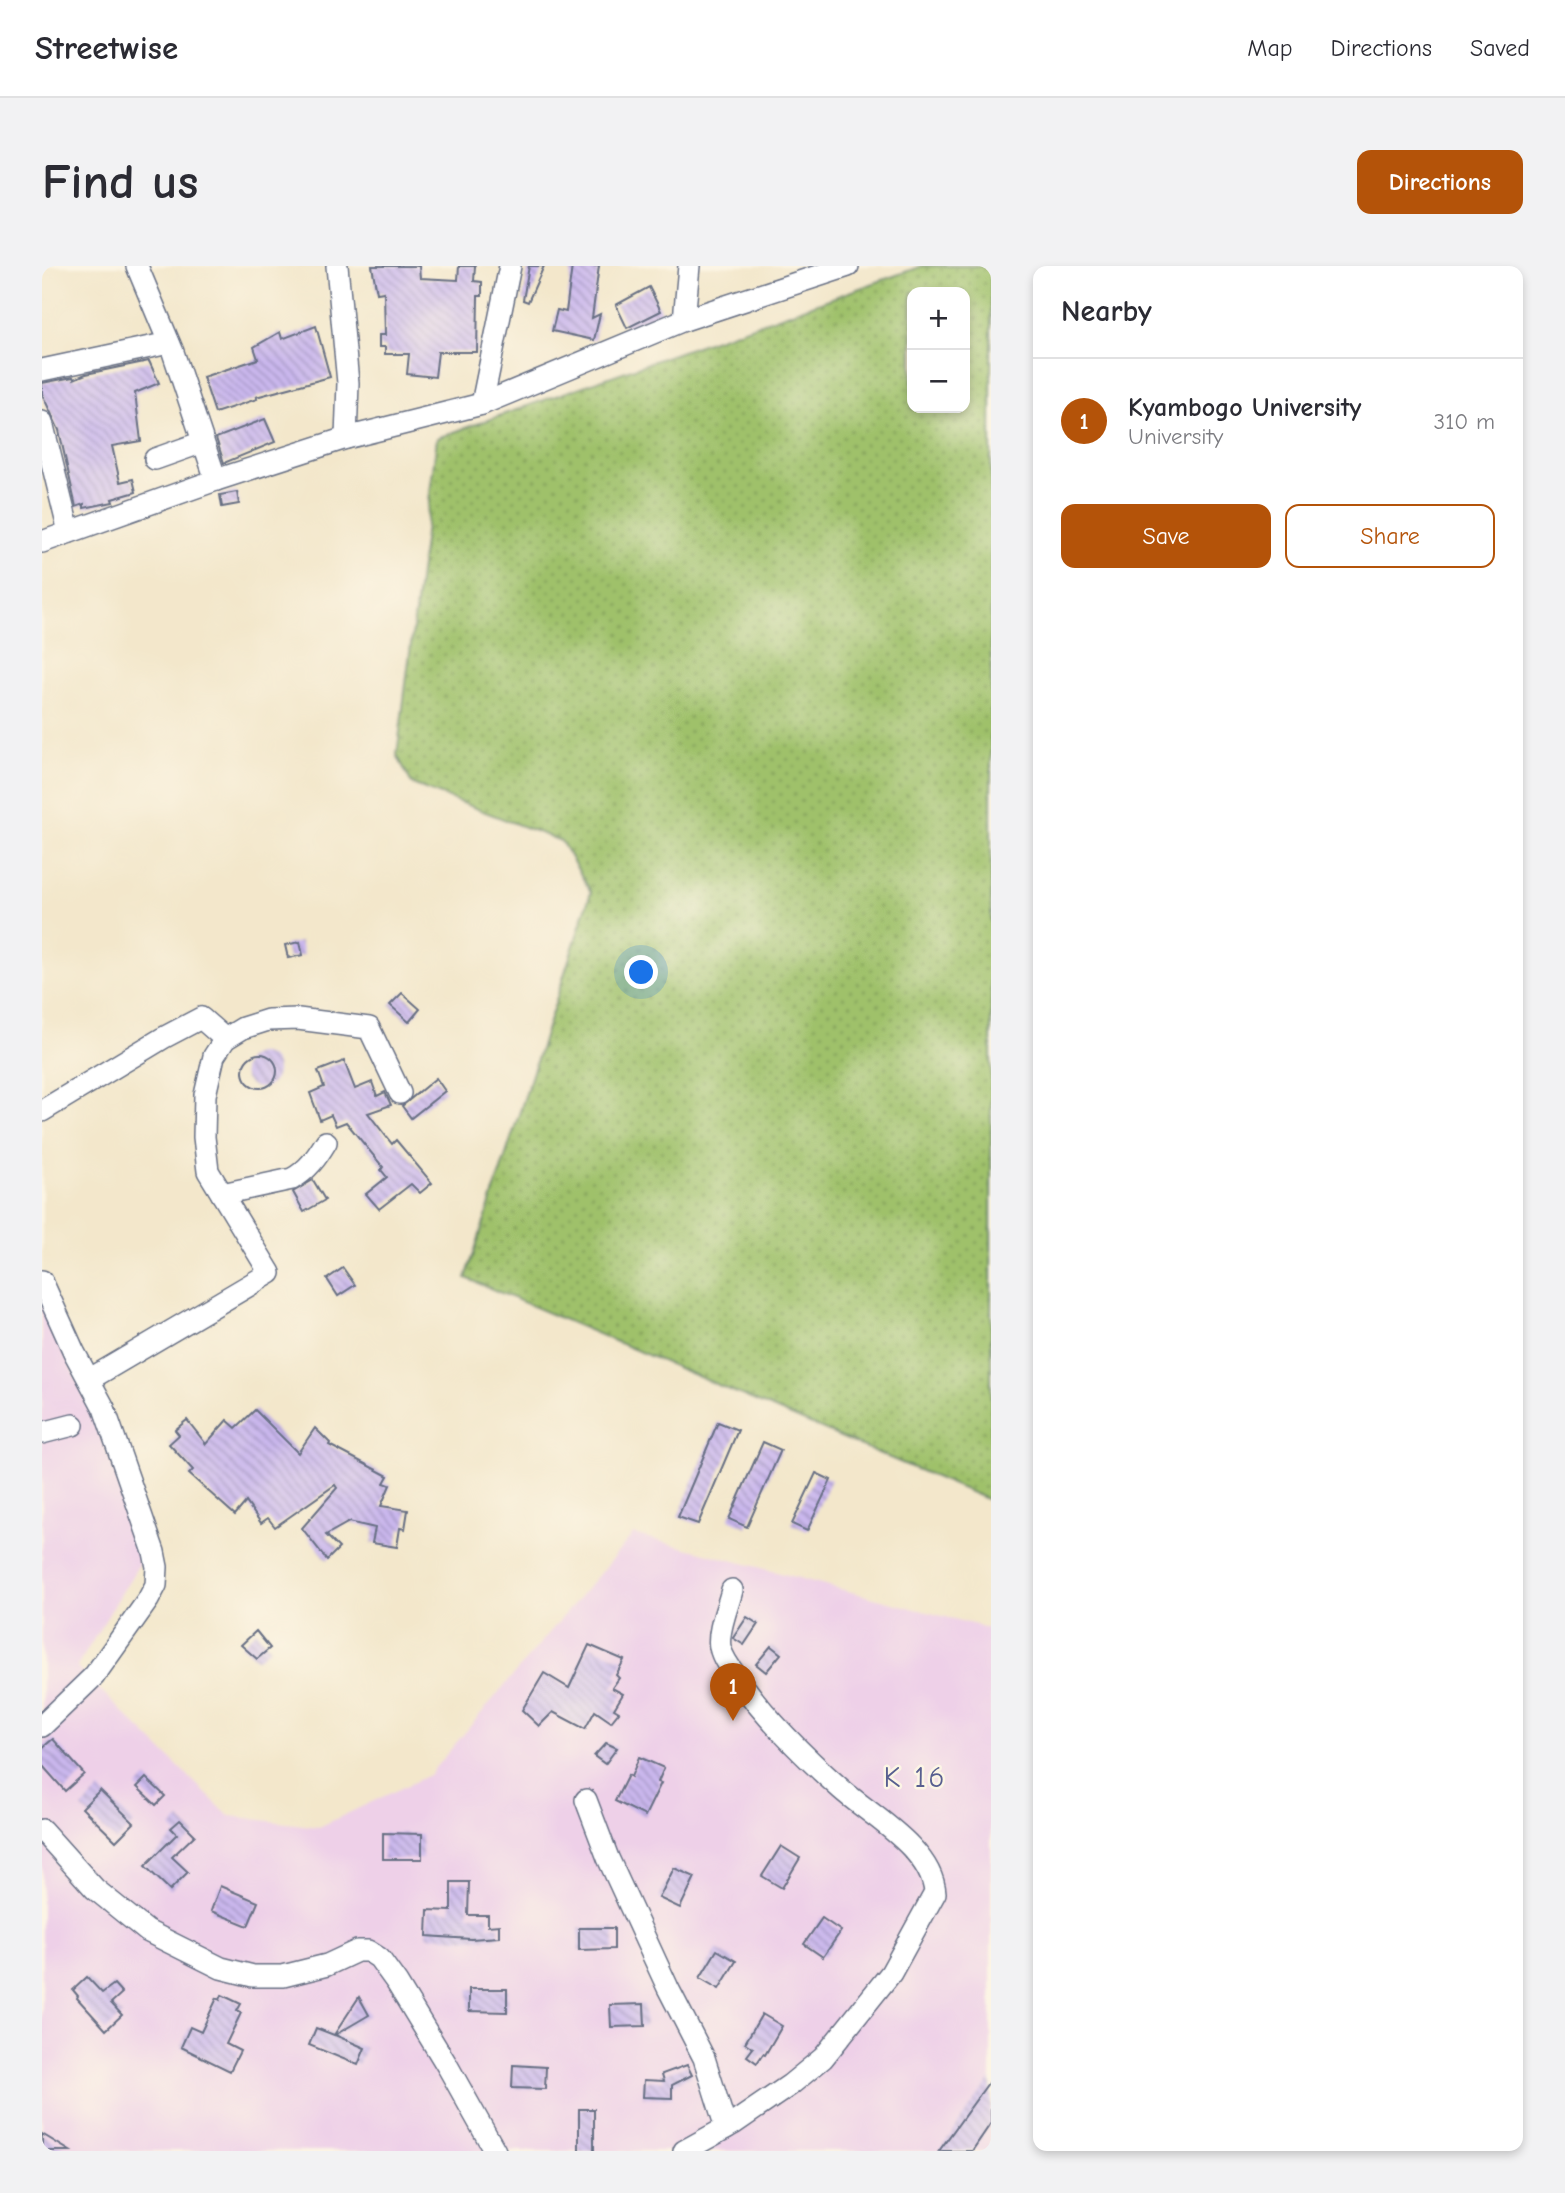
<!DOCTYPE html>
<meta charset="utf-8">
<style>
body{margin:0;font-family:"Comic Neue",sans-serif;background:#f2f2f3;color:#2b2b33}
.controls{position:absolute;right:21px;top:21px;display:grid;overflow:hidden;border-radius:14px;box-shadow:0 4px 10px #0003}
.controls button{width:63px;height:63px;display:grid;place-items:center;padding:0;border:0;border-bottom:2px solid #e1e1e2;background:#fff;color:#2b2b33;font:35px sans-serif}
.you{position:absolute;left:600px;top:707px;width:24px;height:24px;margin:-18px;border:5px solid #fff;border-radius:50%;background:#1a73e8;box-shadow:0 0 0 10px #1a73e833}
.badge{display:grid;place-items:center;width:46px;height:46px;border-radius:50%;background:#b45309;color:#fff;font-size:23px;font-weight:700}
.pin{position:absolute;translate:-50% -58px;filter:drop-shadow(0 2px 4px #0008)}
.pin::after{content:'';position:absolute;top:37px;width:24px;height:21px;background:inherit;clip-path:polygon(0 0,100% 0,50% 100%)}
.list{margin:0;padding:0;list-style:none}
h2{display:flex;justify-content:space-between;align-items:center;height:91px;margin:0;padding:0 28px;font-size:30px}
h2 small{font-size:23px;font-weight:400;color:#7c7c81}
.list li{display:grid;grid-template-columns:46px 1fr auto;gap:21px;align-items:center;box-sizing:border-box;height:126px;padding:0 28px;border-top:2px solid #e1e1e2}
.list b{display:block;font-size:26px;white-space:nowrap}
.list p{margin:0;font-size:23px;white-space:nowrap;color:#7c7c81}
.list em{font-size:23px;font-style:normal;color:#7c7c81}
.actions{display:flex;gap:14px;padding:21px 28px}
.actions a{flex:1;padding:16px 0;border:2px solid #b45309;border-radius:14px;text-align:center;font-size:24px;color:#b45309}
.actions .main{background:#b45309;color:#fff}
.map{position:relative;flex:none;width:949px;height:1885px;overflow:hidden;border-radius:14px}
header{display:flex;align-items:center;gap:42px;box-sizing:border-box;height:98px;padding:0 35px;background:#fff;border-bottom:2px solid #e1e1e2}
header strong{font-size:33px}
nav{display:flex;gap:38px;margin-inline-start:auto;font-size:24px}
.intro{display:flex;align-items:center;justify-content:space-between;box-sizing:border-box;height:168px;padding:0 42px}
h1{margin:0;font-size:49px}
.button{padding:18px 32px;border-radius:14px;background:#b45309;color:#fff;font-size:24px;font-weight:700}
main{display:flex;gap:42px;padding:0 42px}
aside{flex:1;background:#fff;border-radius:14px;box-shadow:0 4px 10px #0003}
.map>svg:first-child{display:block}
.built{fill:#eed0e8}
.grass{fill:url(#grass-dots);stroke:#5d7864;stroke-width:2;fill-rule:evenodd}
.building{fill:url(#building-back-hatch)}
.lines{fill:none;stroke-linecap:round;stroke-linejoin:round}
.minor-casing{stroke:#676f84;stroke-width:24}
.minor{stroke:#fff;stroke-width:21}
.labels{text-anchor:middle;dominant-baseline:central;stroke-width:5;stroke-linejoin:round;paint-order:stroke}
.quarter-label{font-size:30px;letter-spacing:2px;fill:#585f90;stroke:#fcf5e5}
</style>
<header>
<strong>Streetwise</strong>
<nav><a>Map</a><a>Directions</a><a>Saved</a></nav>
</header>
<div class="intro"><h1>Find us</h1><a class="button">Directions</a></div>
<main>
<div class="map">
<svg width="949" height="1885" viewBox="0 0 949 1885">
<defs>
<pattern id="grass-dots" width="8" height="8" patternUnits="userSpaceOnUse" patternTransform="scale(1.75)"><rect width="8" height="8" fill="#9fc16a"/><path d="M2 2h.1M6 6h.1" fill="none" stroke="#819d5a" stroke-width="1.8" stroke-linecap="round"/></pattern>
<pattern id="building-back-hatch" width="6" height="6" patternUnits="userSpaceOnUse" patternTransform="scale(1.75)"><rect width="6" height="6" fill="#cab7ed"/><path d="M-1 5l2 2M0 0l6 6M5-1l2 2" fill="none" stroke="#a395c3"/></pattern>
</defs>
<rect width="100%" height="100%" fill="#fcf5e5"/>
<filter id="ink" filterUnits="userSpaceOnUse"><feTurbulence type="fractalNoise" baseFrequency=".0143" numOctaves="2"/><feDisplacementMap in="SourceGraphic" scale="14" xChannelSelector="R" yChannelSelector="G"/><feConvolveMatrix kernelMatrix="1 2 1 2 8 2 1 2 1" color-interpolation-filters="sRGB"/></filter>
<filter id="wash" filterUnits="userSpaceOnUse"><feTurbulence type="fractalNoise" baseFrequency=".00686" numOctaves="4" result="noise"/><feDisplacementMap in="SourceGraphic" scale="28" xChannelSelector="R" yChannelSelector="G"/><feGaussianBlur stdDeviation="1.57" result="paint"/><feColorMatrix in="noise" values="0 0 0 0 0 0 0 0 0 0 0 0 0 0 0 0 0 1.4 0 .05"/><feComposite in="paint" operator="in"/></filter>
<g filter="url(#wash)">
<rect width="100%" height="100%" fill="#f3e7cb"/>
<path class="built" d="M0 1037 51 1151 93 1259 97 1298 35 1401 187 1550 277 1561 387 1509 591 1268 949 1363V1885H0Z"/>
<path class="grass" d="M880 0H949V1235L424 1012 549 626 519 575 370 518 355 489 395 172ZM870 26H923V142H870Z"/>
<g id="blocks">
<g class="building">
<path d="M330 0H377L378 12 416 14 417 0H433L432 15 440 16V30H436L435 86H396L393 111 365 108 367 88H343V81H337V69H343L342 26 335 27Z"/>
<path d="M487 0H502L486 36 481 34Z"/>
<path d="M530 0H557L550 52 558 48 552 74 510 65 515 44 524 46Z"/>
<path d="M607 21 619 45 585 62 574 39Z"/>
<path d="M274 60 288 111 214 131 215 133 173 147 161 111 216 93 212 81 238 66 240 73Z"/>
<path d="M107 95 117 117 93 127 99 175 70 180 78 216 91 213 94 226 70 233 71 236 42 242V238L34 241 17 164 0 128V117L31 111 32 113 44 108Z"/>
<path d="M223 153 233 176 182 197 174 172Z"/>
<path d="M195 226 197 238 180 241 178 229Z"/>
<path d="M258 676 261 689 246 692 243 679Z"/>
<path d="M360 727 378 743 367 756 348 739Z"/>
<circle cx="218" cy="805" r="17"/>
<path d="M302 795 313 823 330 816 335 830 343 826 349 839 326 847 350 878 354 874 390 917 378 927 369 918 337 943 324 928 345 911 339 904 341 901 304 856 294 860 289 849 278 854 268 827 282 821 276 805Z"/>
<path d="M394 812 403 825 369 852 360 840Z"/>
<path d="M271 914 283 934 262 946 251 926Z"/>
<path d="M301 1002 313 1019 296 1030 285 1013Z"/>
<path d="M213 1144 256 1187 273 1162 288 1177 287 1179 346 1210 342 1217 348 1219 339 1240 366 1244 363 1263 358 1262 355 1281 330 1277 333 1262 307 1256 284 1269 297 1282 285 1294 260 1262 295 1222 293 1219 233 1261 226 1252 219 1257 204 1236 193 1249 147 1208 151 1204 127 1178 137 1169 133 1164 145 1154 164 1178 185 1154 194 1162Z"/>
<path d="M676 1156 696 1164 656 1258 636 1251Z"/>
<path d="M721 1176 739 1184 705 1261 687 1253Z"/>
<path d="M774 1207 789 1214 765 1265 750 1258Z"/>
<path d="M705 1351 716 1358 702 1379 691 1372Z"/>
<path d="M214 1365 228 1382 215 1393 199 1379Z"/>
<path d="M547 1379 582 1394 574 1409 577 1412 570 1422 581 1428 572 1443 577 1446 569 1456 553 1445 543 1463 511 1446 497 1460 480 1444 502 1407 527 1422Z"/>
<path d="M729 1380 739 1388 724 1406 714 1398Z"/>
<path d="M11 1473 42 1508 23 1525 0 1499V1482Z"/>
<path d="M564 1477 575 1482 563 1498 552 1490Z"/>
<path d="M597 1491 622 1502 616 1516 619 1517 603 1550 573 1535 586 1509 589 1511Z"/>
<path d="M104 1512 123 1530 114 1539 95 1521Z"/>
<path d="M58 1524 92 1557 74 1575 40 1542Z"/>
<path d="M138 1554 153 1569 130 1591 146 1606 128 1624 103 1600 135 1568 129 1562Z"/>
<path d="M341 1567 380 1568V1593H341Z"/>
<path d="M739 1580 758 1592 740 1622 720 1610Z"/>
<path d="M632 1602 653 1611 638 1642 617 1632Z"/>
<path d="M409 1616H427L426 1649H446V1660L457 1659V1671L429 1673 385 1670 386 1644 409 1645Z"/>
<path d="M178 1620 216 1636 206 1660 169 1645Z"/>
<path d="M780 1652 799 1665 781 1691 762 1678Z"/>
<path d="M537 1662H572V1683L537 1684Z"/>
<path d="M675 1684 694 1695 677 1723 658 1712Z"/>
<path d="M45 1711 60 1727 72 1718 80 1727 69 1737 80 1749 64 1764 35 1732 36 1730 31 1724Z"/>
<path d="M427 1723H465V1746L427 1745Z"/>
<path d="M180 1729 199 1738 195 1745 199 1747 184 1778 198 1785 188 1805 139 1781 148 1761 159 1766 175 1732 178 1734Z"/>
<path d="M317 1731 327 1749 293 1769 323 1782 316 1799 267 1779 274 1762 292 1769Z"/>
<path d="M602 1738 603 1760 569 1761 568 1739Z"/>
<path d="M720 1748 740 1760 723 1789 721 1788 715 1797 705 1790 711 1782 703 1777Z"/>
<path d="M471 1799 504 1801 503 1823 470 1822Z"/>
<path d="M645 1799 650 1809 630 1819V1832L601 1831 602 1814 622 1815 620 1808Z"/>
<path d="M949 1813V1857L930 1885H897Z"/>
<rect x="537" y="1843" width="15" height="42"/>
<path d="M0 1868 28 1885H0Z"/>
</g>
</g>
</g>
<g filter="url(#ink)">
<use href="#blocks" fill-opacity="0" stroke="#676f84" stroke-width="2"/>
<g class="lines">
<defs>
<g id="minor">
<path d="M95 0 131 86 174 214"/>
<path d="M295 0 306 117 304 172"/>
<path d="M642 54 647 0"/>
<path d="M0 104 127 77"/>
<path d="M440 138 468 0"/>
<path d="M0 156 27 266"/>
<path d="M113 193 161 176"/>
<path d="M0 276 174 214 304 172 440 138 642 54 806 0"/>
<path d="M0 845 121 772 159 752 183 773"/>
<path d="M180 928 250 913C266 904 275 891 284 876"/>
<path d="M0 1015 32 1086 62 1142 112 1286 115 1301 114 1319 106 1334 52 1410 0 1460"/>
<path d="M48 1113 228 1007 166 905 162 871 163 829 172 790 183 773 201 762 226 754 256 753 327 762 358 827"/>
<path d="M0 1167 31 1159"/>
<path d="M544 1534 566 1592 626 1722 662 1792 684 1862"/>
<path d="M0 1564 53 1623 105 1665 179 1702 211 1710H241L285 1699 315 1685H326L337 1692 355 1717 406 1801 453 1885"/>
<path d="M642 1885 691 1858 748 1819 781 1792 849 1707 893 1627C890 1583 828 1549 799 1523 764 1492 727 1456 700 1418 692 1407 681 1395 678 1381 675 1365 686 1341 690 1324"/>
</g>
</defs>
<use href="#minor" class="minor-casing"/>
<use href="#minor" class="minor"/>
</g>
</g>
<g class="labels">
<g class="quarter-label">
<text x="873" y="1511">K 16</text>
</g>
</g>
</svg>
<div class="controls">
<button>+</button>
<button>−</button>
</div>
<div class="you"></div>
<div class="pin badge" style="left:691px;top:1455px">1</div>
</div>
<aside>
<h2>Nearby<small></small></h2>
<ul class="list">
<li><span class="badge">1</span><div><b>Kyambogo University</b><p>University</p></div><em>310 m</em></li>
</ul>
<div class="actions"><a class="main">Save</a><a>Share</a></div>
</aside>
</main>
